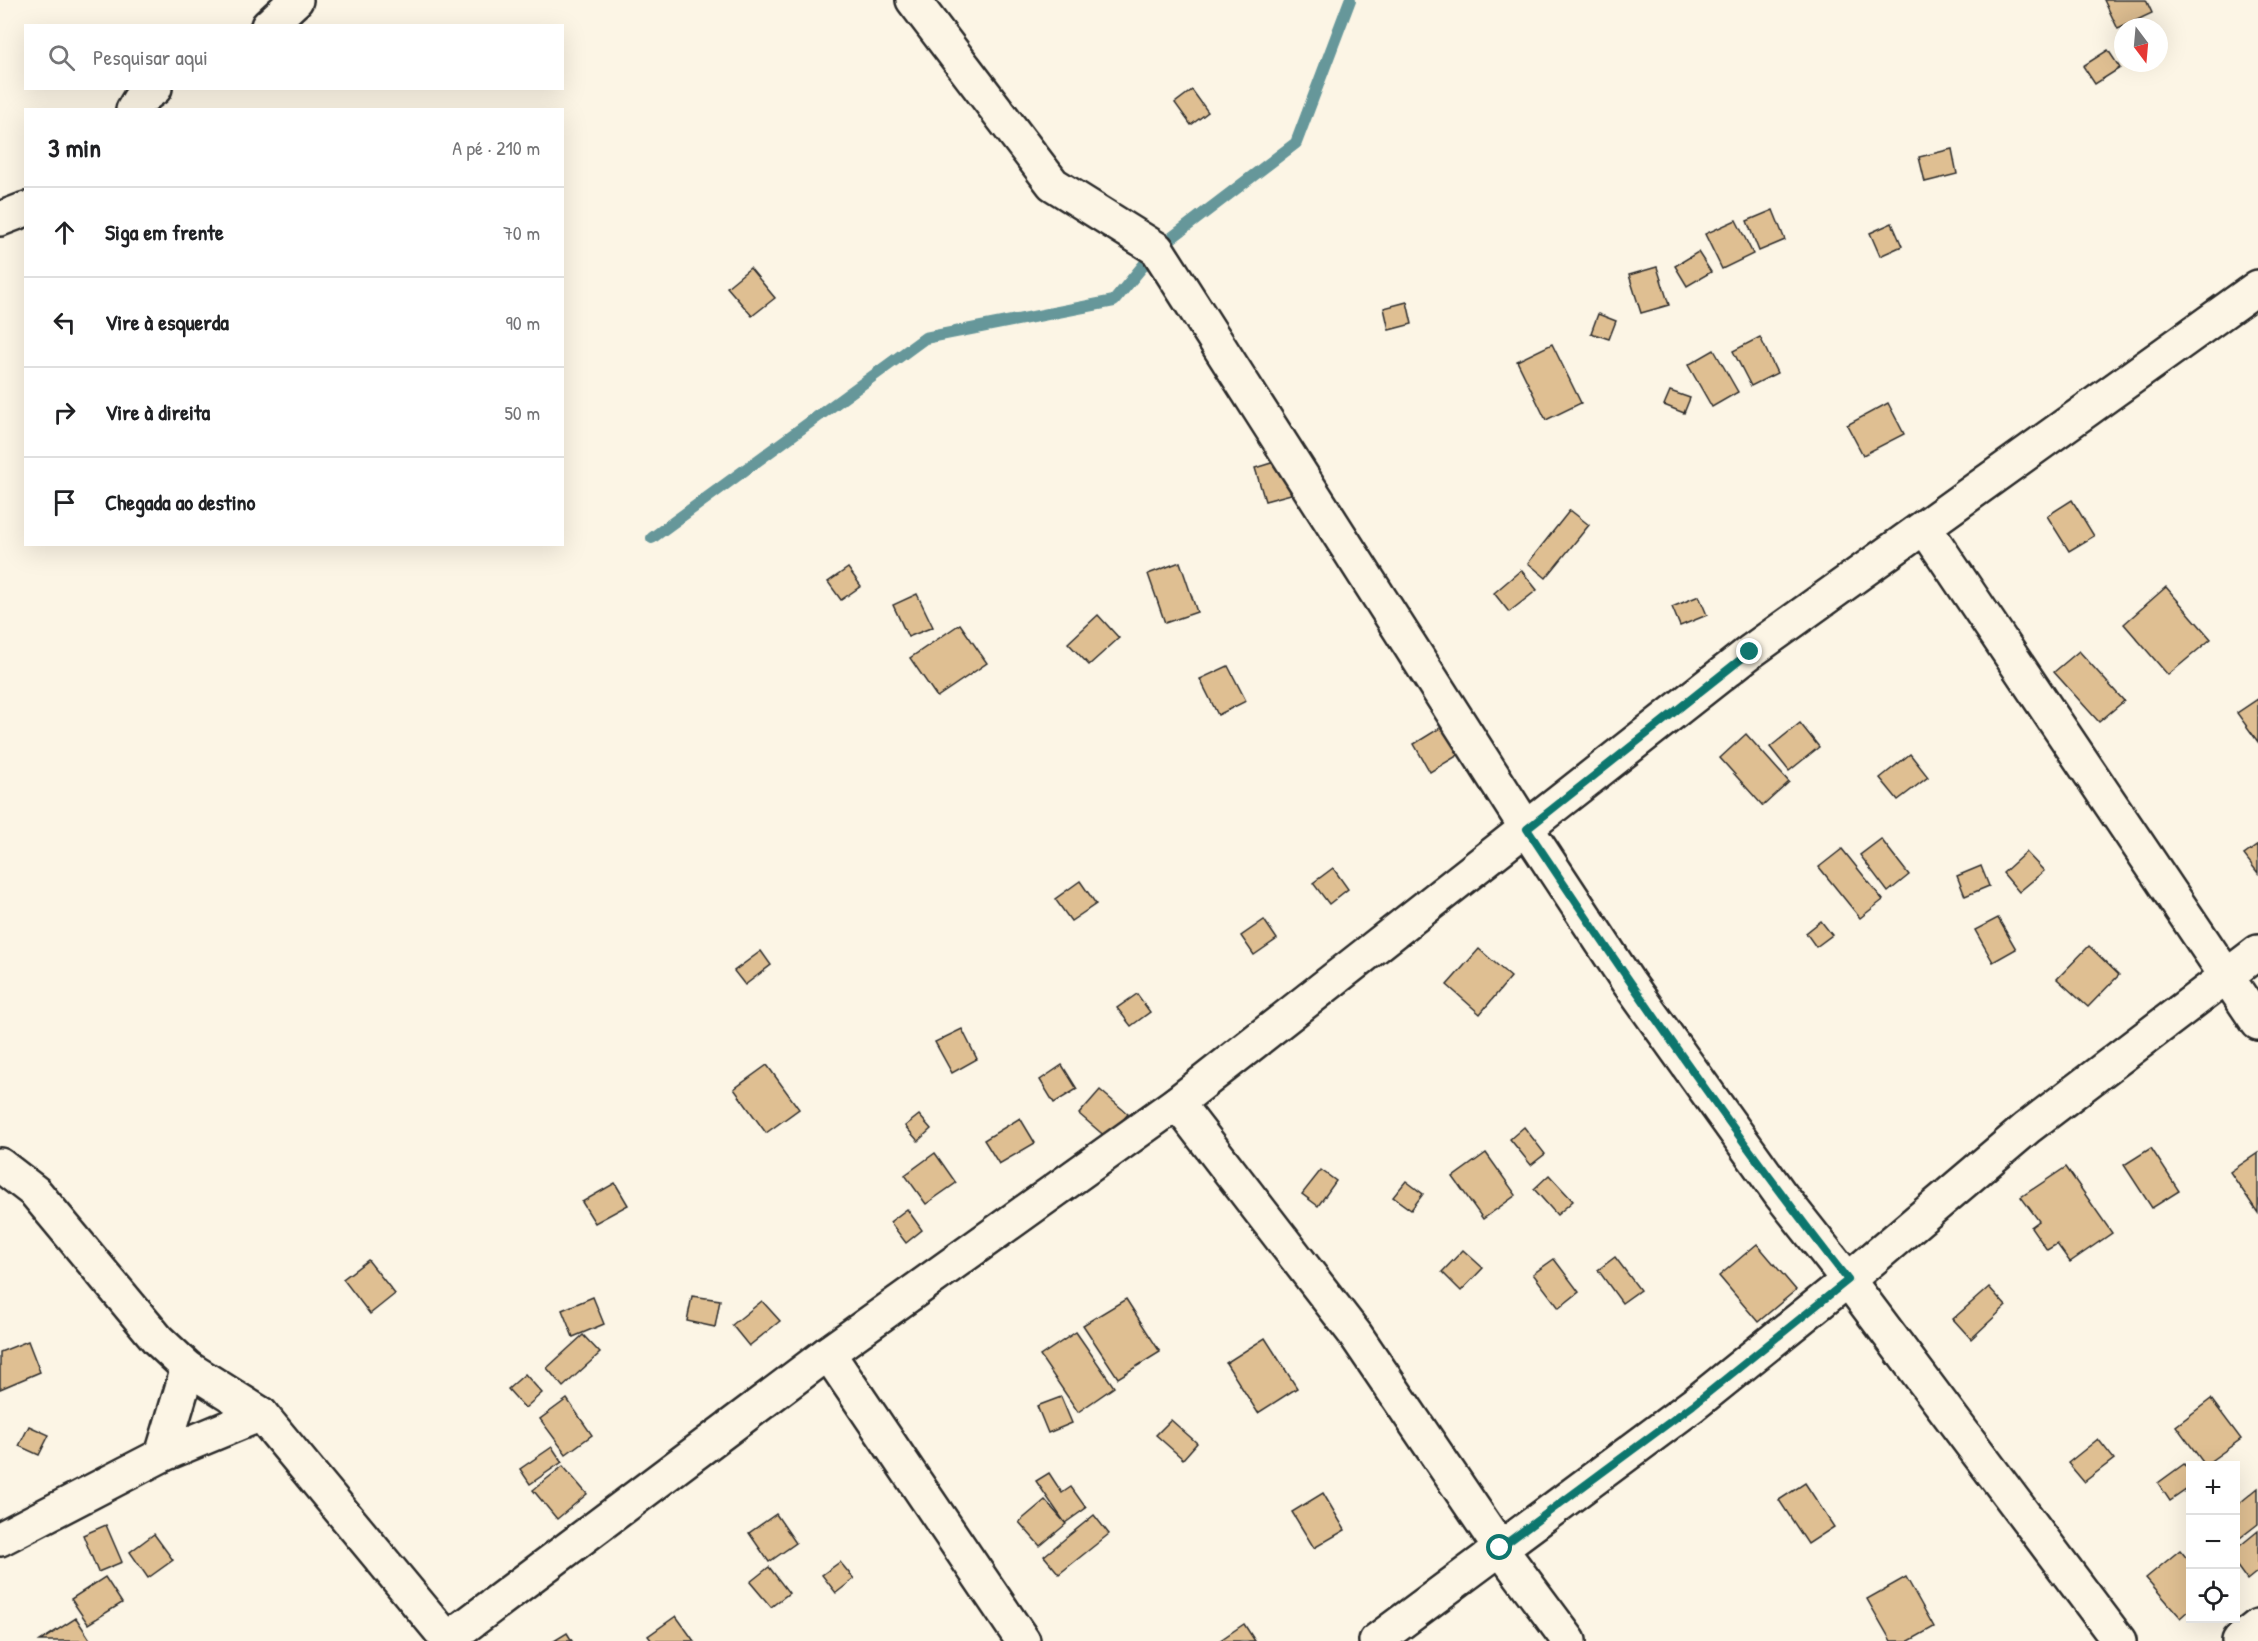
<!DOCTYPE html>
<html lang="pt">
<meta charset="utf-8">
<style>
body{margin:0;font-family:"Patrick Hand",sans-serif;background:#f6f6f6;color:#202124}
.controls{position:absolute;right:18px;bottom:18px;display:grid;overflow:hidden;border-radius:0px;box-shadow:0 6px 24px #0002}
.controls button{width:54px;height:54px;display:grid;place-items:center;padding:0;border:0;border-bottom:2px solid #e0e0e0;background:#fff;color:#202124;font:30px sans-serif}
.compass{position:absolute;left:2114px;top:18px;width:54px;height:54px;border-radius:50%;background:#fff;box-shadow:0 6px 24px #0002;rotate:164deg}
.stop{position:absolute;width:18px;height:18px;margin:-14px;border:4px solid #0f766e;border-radius:50%;background:#fff}
.stop.end{background:#0f766e;border-color:#fff;box-shadow:0 2px 6px #0008}
.list{margin:0;padding:0;list-style:none}
h2{display:flex;justify-content:space-between;align-items:center;height:78px;margin:0;padding:0 24px;font-size:26px}
h2 small{font-size:20px;font-weight:400;color:#757577}
.list li{display:grid;grid-template-columns:39px 1fr auto;gap:18px;align-items:center;box-sizing:border-box;height:90px;padding:0 24px;border-top:2px solid #e0e0e0}
.list b{display:block;font-size:22px;white-space:nowrap}
.list em{font-size:20px;font-style:normal;color:#757577}
.icon{flex:none;width:33px;height:33px;fill:none;stroke:currentColor;stroke-width:2;stroke-linecap:round;stroke-linejoin:round}
.map{position:relative;flex:none;width:2258px;height:1641px;overflow:hidden}
.search{position:absolute;background:#fff;box-shadow:0 6px 24px #0002;left:24px;top:24px;width:540px;height:66px;display:flex;align-items:center;gap:15px;box-sizing:border-box;padding:0 21px;border-radius:0px;color:#757577;font-size:22px}
.panel{position:absolute;background:#fff;box-shadow:0 6px 24px #0002;left:24px;top:108px;width:540px;height:438px;border-radius:0px}
.map>svg:first-child{display:block}
.lines{fill:none;stroke-linecap:round;stroke-linejoin:round}
.stream{stroke:#66979a;stroke-width:12}
.building{fill:#dfbf92;stroke:#2b2b2b;stroke-width:1.5}
.minor-casing{stroke:#2b2b2b;stroke-width:38}
.minor{stroke:#fcf5e5;stroke-width:33}
.route{stroke:#0f766e;stroke-width:8}
</style>
<div class="map">
<svg width="2258" height="1641" viewBox="0 0 2258 1641">
<rect width="100%" height="100%" fill="#fcf5e5"/>
<filter id="ink" filterUnits="userSpaceOnUse"><feTurbulence type="fractalNoise" baseFrequency=".0167" numOctaves="2"/><feDisplacementMap in="SourceGraphic" scale="12" xChannelSelector="R" yChannelSelector="G"/><feConvolveMatrix kernelMatrix="1 2 1 2 8 2 1 2 1" color-interpolation-filters="sRGB"/></filter>
<g filter="url(#ink)">
<g class="lines">
<path class="stream" d="M652 538 925 338 1114 301 1157 249 1296 143 1350 0"/>
</g>
<g class="building">
<path d="M2104 0H2146L2152 13 2118 29Z"/>
<path d="M2108 50 2120 68 2095 84 2083 66Z"/>
<path d="M1192 90 1208 112 1191 125 1175 103Z"/>
<path d="M1952 149 1957 174 1925 182 1919 157Z"/>
<path d="M1773 210 1785 240 1759 251 1747 221Z"/>
<path d="M1736 220 1753 254 1722 269 1705 234Z"/>
<path d="M1892 223 1902 246 1880 256 1870 233Z"/>
<path d="M1698 252 1711 272 1687 286 1675 266Z"/>
<path d="M1657 267 1669 305 1641 313 1629 275Z"/>
<path d="M750 268 775 298 752 316 727 287Z"/>
<path d="M1407 302 1412 324 1389 330 1384 308Z"/>
<path d="M1598 314 1616 321 1609 339 1591 333Z"/>
<path d="M1760 337 1777 373 1751 386 1733 351Z"/>
<path d="M1552 344 1581 403 1546 420 1517 361Z"/>
<path d="M1714 350 1738 392 1712 407 1688 365Z"/>
<path d="M1670 391 1690 398 1684 413 1664 405Z"/>
<path d="M1888 403 1904 434 1863 455 1847 425Z"/>
<path d="M1281 460 1291 494 1265 501 1255 468Z"/>
<path d="M2072 500 2094 536 2069 551 2047 516Z"/>
<path d="M1570 510 1589 525 1546 578 1528 563Z"/>
<path d="M1180 562 1197 612 1165 623 1148 574Z"/>
<path d="M848 568 861 586 841 600 828 582Z"/>
<path d="M1521 570 1537 590 1509 612 1494 593Z"/>
<path d="M2166 587 2211 639 2168 675 2124 624Z"/>
<path d="M917 594 933 627 908 637 893 605Z"/>
<path d="M1699 596 1707 615 1680 626 1672 607Z"/>
<path d="M1098 615 1119 638 1089 665 1068 643Z"/>
<path d="M960 624 987 663 937 697 910 658Z"/>
<path d="M2079 651 2124 701 2099 722 2054 672Z"/>
<path d="M1228 666 1246 701 1218 715 1200 679Z"/>
<path d="M2258 699V742L2237 713Z"/>
<path d="M1448 723 1465 751 1430 772 1414 744Z"/>
<path d="M1800 723 1819 747 1789 771 1770 747Z"/>
<path d="M1746 734 1789 782 1763 806 1720 758Z"/>
<path d="M1910 754 1928 777 1898 800 1880 778Z"/>
<path d="M1881 839 1909 875 1888 892 1860 855Z"/>
<path d="M2258 845V873L2244 855Z"/>
<path d="M1842 849 1883 900 1860 918 1819 867Z"/>
<path d="M2026 852 2044 871 2019 892 2003 873Z"/>
<path d="M1981 866 1989 886 1965 896 1957 876Z"/>
<path d="M1333 868 1348 889 1329 904 1313 883Z"/>
<path d="M1080 881 1096 904 1071 921 1055 899Z"/>
<path d="M1998 918 2016 949 1993 962 1975 930Z"/>
<path d="M1264 920 1277 939 1254 955 1241 936Z"/>
<path d="M1821 921 1832 935 1816 947 1806 933Z"/>
<path d="M2089 946 2119 975 2088 1007 2057 979Z"/>
<path d="M1479 949 1511 977 1480 1014 1447 985Z"/>
<path d="M761 951 771 965 745 985 734 971Z"/>
<path d="M1137 994 1150 1012 1131 1026 1117 1008Z"/>
<path d="M962 1029 977 1059 952 1073 935 1042Z"/>
<path d="M767 1065 799 1109 766 1133 734 1089Z"/>
<path d="M1062 1065 1077 1089 1054 1103 1040 1080Z"/>
<path d="M1100 1090 1128 1114 1107 1138 1079 1114Z"/>
<path d="M919 1115 931 1129 918 1141 905 1126Z"/>
<path d="M1020 1118 1035 1143 999 1164 984 1140Z"/>
<path d="M1524 1127 1545 1154 1531 1165 1510 1139Z"/>
<path d="M2151 1148 2179 1191 2152 1208 2124 1165Z"/>
<path d="M935 1153 956 1183 926 1204 905 1175Z"/>
<path d="M1486 1153 1516 1195 1483 1219 1453 1177Z"/>
<path d="M2258 1153V1213L2230 1172Z"/>
<path d="M2066 1167 2112 1233 2070 1262 2057 1244 2047 1250 2031 1227 2039 1221 2021 1197Z"/>
<path d="M1321 1170 1336 1181 1318 1206 1302 1194Z"/>
<path d="M1549 1175 1573 1201 1557 1215 1534 1189Z"/>
<path d="M1406 1181 1423 1194 1411 1210 1393 1197Z"/>
<path d="M615 1183 628 1205 595 1223 582 1202Z"/>
<path d="M907 1209 922 1230 906 1243 890 1222Z"/>
<path d="M1757 1244 1796 1290 1758 1322 1719 1276Z"/>
<path d="M1463 1250 1483 1268 1461 1291 1442 1272Z"/>
<path d="M1615 1257 1640 1290 1622 1303 1598 1270Z"/>
<path d="M1554 1259 1579 1292 1559 1308 1533 1274Z"/>
<path d="M368 1260 395 1294 370 1314 343 1279Z"/>
<path d="M1989 1287 2006 1306 1971 1339 1953 1319Z"/>
<path d="M692 1296 720 1300 715 1327 687 1321Z"/>
<path d="M593 1297 604 1324 573 1337 562 1310Z"/>
<path d="M1126 1299 1160 1352 1118 1378 1083 1325Z"/>
<path d="M762 1301 780 1321 749 1346 732 1325Z"/>
<path d="M1076 1332 1114 1387 1078 1412 1040 1356Z"/>
<path d="M583 1335 600 1353 563 1387 547 1368Z"/>
<path d="M1265 1338 1297 1388 1258 1413 1226 1363Z"/>
<path d="M28 1341 40 1372 0 1389V1352Z"/>
<path d="M525 1374 542 1393 525 1408 508 1389Z"/>
<path d="M1061 1397 1072 1423 1048 1433 1037 1406Z"/>
<path d="M567 1399 592 1435 566 1454 540 1419Z"/>
<path d="M2211 1399 2241 1439 2205 1465 2176 1426Z"/>
<path d="M1171 1420 1197 1443 1183 1459 1156 1435Z"/>
<path d="M29 1426 49 1435 39 1455 19 1446Z"/>
<path d="M2098 1439 2114 1459 2084 1482 2068 1463Z"/>
<path d="M552 1447 562 1462 530 1484 520 1469Z"/>
<path d="M2184 1464 2190 1473V1487L2170 1501 2158 1483Z"/>
<path d="M563 1466 587 1494 557 1519 533 1490Z"/>
<path d="M1049 1473 1062 1493 1071 1487 1086 1508 1065 1523 1036 1481Z"/>
<path d="M1805 1483 1834 1527 1808 1544 1779 1500Z"/>
<path d="M2258 1488V1524L2236 1541V1506Z"/>
<path d="M1323 1493 1345 1530 1314 1548 1292 1512Z"/>
<path d="M1045 1500 1066 1524 1040 1546 1019 1522Z"/>
<path d="M776 1514 796 1543 769 1562 749 1533Z"/>
<path d="M1094 1515 1109 1534 1059 1574 1044 1556Z"/>
<path d="M106 1525 122 1562 98 1572 83 1535Z"/>
<path d="M2258 1531V1571L2247 1580 2236 1565V1549Z"/>
<path d="M154 1534 173 1560 148 1578 130 1552Z"/>
<path d="M2180 1550 2190 1562V1610L2181 1618 2146 1578Z"/>
<path d="M840 1562 854 1579 836 1593 822 1575Z"/>
<path d="M769 1567 789 1593 771 1607 750 1582Z"/>
<path d="M105 1577 122 1603 88 1624 71 1599Z"/>
<path d="M1906 1577 1934 1627 1909 1641H1891L1867 1599Z"/>
<path d="M676 1616 694 1641H652L648 1636Z"/>
<path d="M76 1618 91 1641H40Z"/>
<path d="M1244 1624 1255 1641H1219Z"/>
<path d="M567 1633 572 1641H554Z"/>
</g>
<g class="lines">
<defs>
<g id="minor">
<path d="M913 0 1053 184 1157 249 1527 829 1628 982 1780 1194 1848 1280 2119 1641"/>
<path d="M268 26 296 0"/>
<path d="M133 110 139 100 155 88"/>
<path d="M0 219 26 209"/>
<path d="M1925 528 2258 1023"/>
<path d="M1177 1103 1355 1334 1500 1548 1569 1641"/>
<path d="M0 1165 35 1192 158 1340 188 1368 261 1414 449 1641"/>
<path d="M828 1353 1023 1641"/>
<path d="M162 1455 188 1368"/>
<path d="M0 1539 162 1455 261 1414"/>
<path d="M448 1639 828 1353 1177 1103 1750 652 2258 287"/>
<path d="M1376 1641 1693 1405 1848 1280 2027 1128 2258 952"/>
<path d="M2239 1641 2258 1626"/>
</g>
</defs>
<use href="#minor" class="minor-casing"/>
<use href="#minor" class="minor"/>
</g>
</g>
<g class="lines" filter="url(#ink)">
<path class="route" d="M1500 1548 1693 1405 1848 1280C1734 1135 1629 983 1527 829L1750 652"/>
</g>
</svg>
<div class="controls">
<button>+</button>
<button>−</button>
<button><svg class="icon" aria-label="locate" viewBox="0 0 24 24"><circle cx="12" cy="12" r="6"/><path d="M12 2v4M12 18v4M2 12h4M18 12h4"/></svg></button>
</div>
<svg class="compass" viewBox="-18 -18 36 36"><path d="M0-13l5 13h-10z" fill="#e53935"/><path d="M0 13l5-13h-10z" fill="#757577"/></svg>
<div class="stop" style="left:1500px;top:1548px"></div>
<div class="stop end" style="left:1750px;top:652px"></div>
<div class="search"><svg class="icon" aria-label="search" viewBox="0 0 24 24"><circle cx="10" cy="10" r="6"/><path d="M15 15l6 6"/></svg>Pesquisar aqui</div>
<section class="panel">
<h2>3 min<small>A pé · 210 m</small></h2>
<ul class="list">
<li><svg class="icon" aria-label="ahead" viewBox="0 0 24 24"><path d="M12 20V5M6 11l6-6 6 6"/></svg><div><b>Siga em frente</b></div><em>70 m</em></li>
<li><svg class="icon" aria-label="left" viewBox="0 0 24 24"><path d="M17 20v-9H6M10 6l-5 5 5 5"/></svg><div><b>Vire à esquerda</b></div><em>90 m</em></li>
<li><svg class="icon" aria-label="right" viewBox="0 0 24 24"><path d="M7 20v-9h11M14 6l5 5-5 5"/></svg><div><b>Vire à direita</b></div><em>50 m</em></li>
<li><svg class="icon" aria-label="arrive" viewBox="0 0 24 24"><path d="M6 21V4h12l-3 4 3 4H6"/></svg><div><b>Chegada ao destino</b></div></li>
</ul>
</section>
</div>
